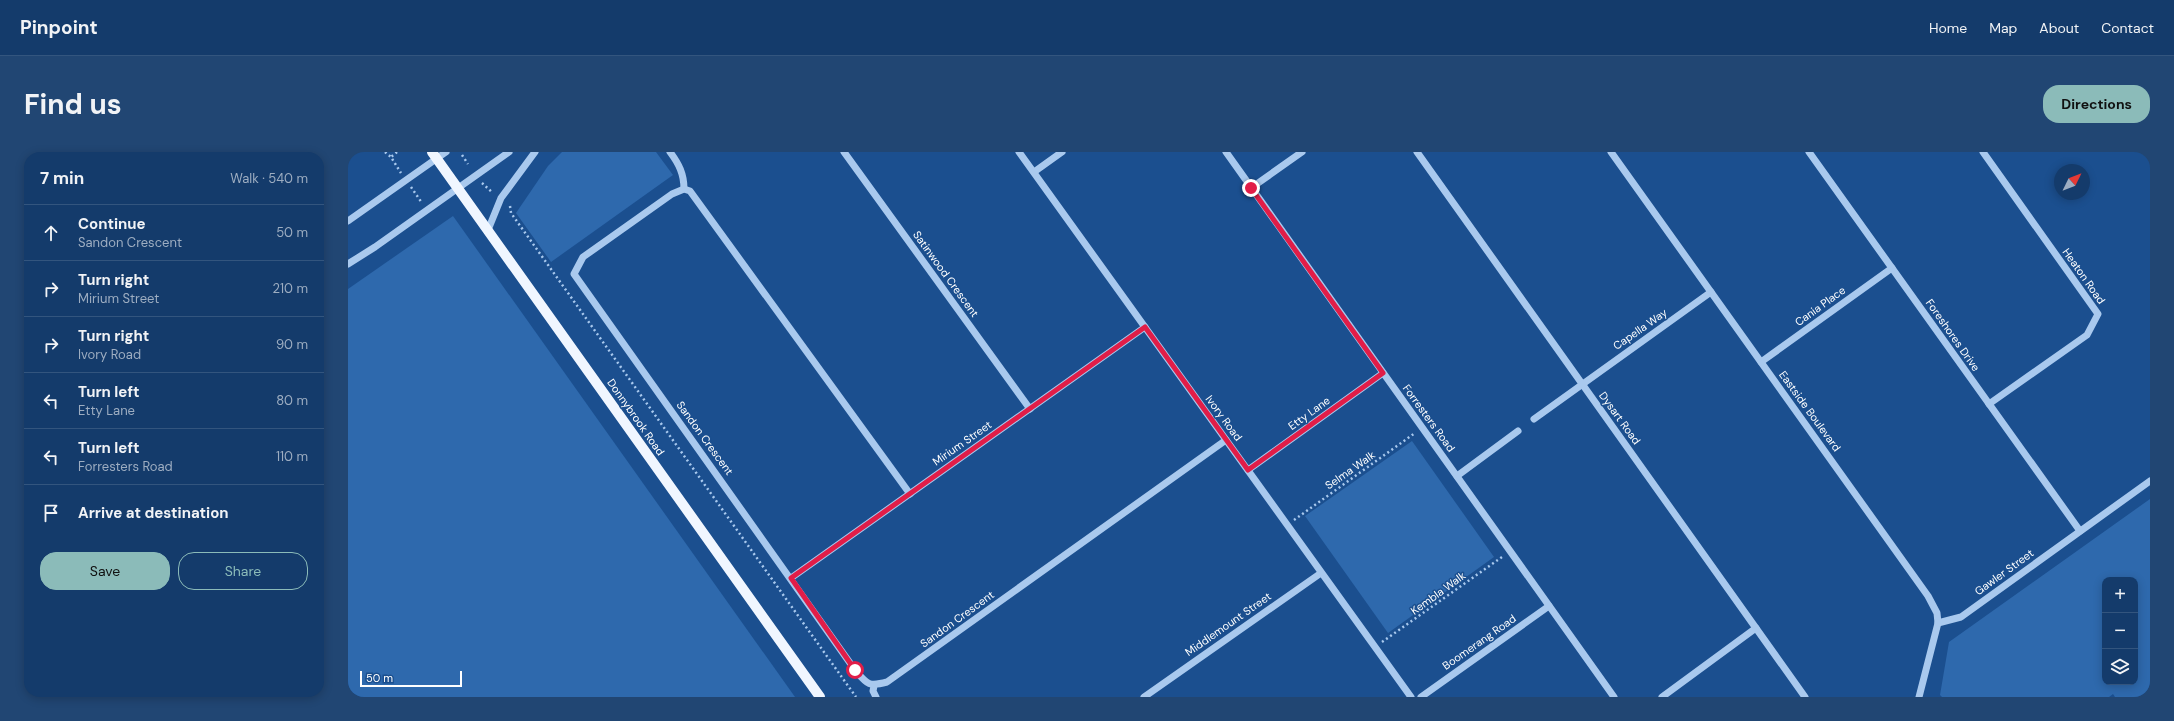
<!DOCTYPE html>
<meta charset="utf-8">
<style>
body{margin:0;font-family:"DM Sans",sans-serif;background:#214673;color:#f1f3f6}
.controls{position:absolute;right:12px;bottom:12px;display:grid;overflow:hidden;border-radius:8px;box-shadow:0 2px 10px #0003}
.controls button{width:36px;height:36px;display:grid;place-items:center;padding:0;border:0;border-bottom:1px solid #33557e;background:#143b6b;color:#f1f3f6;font:20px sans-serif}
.compass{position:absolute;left:1706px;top:12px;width:36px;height:36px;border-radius:50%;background:#143b6b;box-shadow:0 2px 10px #0003;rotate:47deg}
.scale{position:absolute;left:12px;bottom:10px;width:102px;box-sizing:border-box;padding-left:4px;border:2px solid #fff;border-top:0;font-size:11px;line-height:14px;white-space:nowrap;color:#fff;-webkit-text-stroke:3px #1b4f8f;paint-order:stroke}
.stop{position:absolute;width:12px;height:12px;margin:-9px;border:3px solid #e11d48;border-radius:50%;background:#fff}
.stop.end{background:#e11d48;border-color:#fff;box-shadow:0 1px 4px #0008}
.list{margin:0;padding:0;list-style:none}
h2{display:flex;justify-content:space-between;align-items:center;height:52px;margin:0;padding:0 16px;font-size:17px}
h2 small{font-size:13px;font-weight:400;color:#9dadc1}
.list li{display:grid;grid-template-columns:26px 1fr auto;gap:12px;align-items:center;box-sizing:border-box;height:56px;padding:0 16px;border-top:1px solid #33557e}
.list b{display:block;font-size:15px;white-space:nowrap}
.list p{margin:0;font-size:13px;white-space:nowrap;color:#9dadc1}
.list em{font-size:13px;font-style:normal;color:#9dadc1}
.actions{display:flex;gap:8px;padding:12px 16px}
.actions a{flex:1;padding:9px 0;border:1px solid #8bbbb9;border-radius:16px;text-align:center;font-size:14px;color:#8bbbb9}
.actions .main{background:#8bbbb9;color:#111}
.icon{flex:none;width:22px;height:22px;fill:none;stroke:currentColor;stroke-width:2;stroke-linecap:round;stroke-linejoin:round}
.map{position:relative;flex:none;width:1802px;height:545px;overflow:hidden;border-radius:16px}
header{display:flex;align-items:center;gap:24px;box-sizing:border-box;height:56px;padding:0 20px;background:#143b6b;border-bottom:1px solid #33557e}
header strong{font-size:19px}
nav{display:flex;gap:22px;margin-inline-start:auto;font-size:14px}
.intro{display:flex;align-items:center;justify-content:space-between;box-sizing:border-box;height:96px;padding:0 24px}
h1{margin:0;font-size:28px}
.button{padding:10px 18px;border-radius:16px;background:#8bbbb9;color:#111;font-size:14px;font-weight:700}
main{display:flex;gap:24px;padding:0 24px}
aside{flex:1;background:#143b6b;border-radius:16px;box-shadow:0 2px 10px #0003}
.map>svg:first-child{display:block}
.green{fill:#2e69ad;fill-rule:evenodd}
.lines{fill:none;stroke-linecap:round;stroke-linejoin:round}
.path{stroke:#a9c9ee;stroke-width:2.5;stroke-dasharray:2 3;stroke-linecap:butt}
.minor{stroke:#a9c9ee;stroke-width:7}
.major{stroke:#f0f6ff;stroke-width:10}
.route{stroke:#e11d48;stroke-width:5}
.labels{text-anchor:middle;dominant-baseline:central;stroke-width:3;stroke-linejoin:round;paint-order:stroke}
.street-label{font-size:11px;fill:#fff;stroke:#1b4f8f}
</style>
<header>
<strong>Pinpoint</strong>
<nav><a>Home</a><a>Map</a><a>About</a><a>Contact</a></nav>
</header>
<div class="intro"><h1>Find us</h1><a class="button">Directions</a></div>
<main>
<aside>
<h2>7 min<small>Walk · 540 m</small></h2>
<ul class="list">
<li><svg class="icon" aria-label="ahead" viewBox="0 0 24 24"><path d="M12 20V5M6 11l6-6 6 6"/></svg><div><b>Continue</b><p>Sandon Crescent</p></div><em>50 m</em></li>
<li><svg class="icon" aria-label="right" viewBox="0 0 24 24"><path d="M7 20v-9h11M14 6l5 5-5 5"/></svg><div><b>Turn right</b><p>Mirium Street</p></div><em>210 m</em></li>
<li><svg class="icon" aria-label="right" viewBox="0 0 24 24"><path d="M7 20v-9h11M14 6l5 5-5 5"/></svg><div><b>Turn right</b><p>Ivory Road</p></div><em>90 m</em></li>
<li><svg class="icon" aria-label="left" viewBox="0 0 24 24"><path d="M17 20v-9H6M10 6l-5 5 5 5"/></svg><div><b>Turn left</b><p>Etty Lane</p></div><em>80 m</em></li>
<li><svg class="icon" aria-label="left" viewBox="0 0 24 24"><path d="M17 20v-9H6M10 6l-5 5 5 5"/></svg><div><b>Turn left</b><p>Forresters Road</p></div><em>110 m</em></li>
<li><svg class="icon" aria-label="arrive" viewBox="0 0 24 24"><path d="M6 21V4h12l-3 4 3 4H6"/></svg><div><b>Arrive at destination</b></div></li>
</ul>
<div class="actions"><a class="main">Save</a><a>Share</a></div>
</aside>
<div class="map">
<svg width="1802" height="545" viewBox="0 0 1802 545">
<rect width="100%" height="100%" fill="#1b4f8f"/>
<g class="green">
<path d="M214 0H308L325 23 203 110 168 61 200 14Z"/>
<path d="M105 64 447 545H0V137Z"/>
<path d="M1064 289 1146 405 1040 481 957 364Z"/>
<path d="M1802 347V545H1767L1765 542 1761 545H1594L1592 543 1601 490ZM1757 428H1787V530H1757Z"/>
</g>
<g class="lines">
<g class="path">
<path d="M37 0 43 5"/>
<path d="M49 0 43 5 53 21"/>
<path d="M114 3 120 12"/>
<path d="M134 31 145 41"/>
<path d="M63 35 74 51"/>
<path d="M162 54 163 61 508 545"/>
<path d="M946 368 1067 281"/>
<path d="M1034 490 1154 405"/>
</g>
<g class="minor">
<path d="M322 0C331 12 336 22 336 37"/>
<path d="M496 0 682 257"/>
<path d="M671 0 1063 545"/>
<path d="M878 0 1266 545"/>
<path d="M1069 0 1457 545"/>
<path d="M1263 0 1580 444 1589 461 1590 471 1571 545"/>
<path d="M1461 0 1732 379"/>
<path d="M1635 0 1750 162 1739 183 1641 252"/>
<path d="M686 20 714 0"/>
<path d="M903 36 954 0"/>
<path d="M0 69 98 0"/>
<path d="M140 78 153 46 187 0"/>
<path d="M0 112 27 95 161 0"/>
<path d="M1413 210 1544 116"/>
<path d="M1186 267 1363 140"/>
<path d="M900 318 1035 221"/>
<path d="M1109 324 1170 279"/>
<path d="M562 342 342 39 336 37 324 42 235 105 226 122 507 518C519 532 520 535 539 530L878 288"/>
<path d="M443 426 797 175"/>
<path d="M1590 471 1613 465 1802 329"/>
<path d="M526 534 525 539 528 545"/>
<path d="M796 545 973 421"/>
<path d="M1073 545 1201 454"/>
<path d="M1314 545 1408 476"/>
</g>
<path class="major" d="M84 0 472 545"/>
</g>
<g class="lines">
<path class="route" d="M507 518 443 426 797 175 900 318 1035 221 903 36"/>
</g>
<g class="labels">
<g class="street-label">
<text transform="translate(598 122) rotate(54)">Satinwood Crescent</text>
<text transform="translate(1736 124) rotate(55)">Heaton Road</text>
<text transform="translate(1472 154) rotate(-36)">Cania Place</text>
<text transform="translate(1292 177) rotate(-35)">Capella Way</text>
<text transform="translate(1605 183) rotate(55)">Foreshores Drive</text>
<text transform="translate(1462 259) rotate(54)">Eastside Boulevard</text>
<text transform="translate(961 261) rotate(-36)">Etty Lane</text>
<text transform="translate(288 265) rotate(55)">Donnybrook Road</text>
<text transform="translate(876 266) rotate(54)">Ivory Road</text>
<text transform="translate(1081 266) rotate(54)">Forresters Road</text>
<text transform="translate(1272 266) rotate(54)">Dysart Road</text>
<text transform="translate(357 286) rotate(54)">Sandon Crescent</text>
<text transform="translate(614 291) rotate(-35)">Mirium Street</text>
<text transform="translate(1002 318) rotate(-35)">Selma Walk</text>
<text transform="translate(1656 420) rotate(-36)">Gawler Street</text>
<text transform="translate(1090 441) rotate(-36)">Kembla Walk</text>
<text transform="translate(609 467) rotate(-36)">Sandon Crescent</text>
<text transform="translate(880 472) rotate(-35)">Middlemount Street</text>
<text transform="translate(1131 490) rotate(-35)">Boomerang Road</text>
</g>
</g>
</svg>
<div class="controls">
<button>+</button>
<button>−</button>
<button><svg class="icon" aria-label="layers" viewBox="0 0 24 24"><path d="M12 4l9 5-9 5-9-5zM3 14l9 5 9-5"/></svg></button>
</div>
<svg class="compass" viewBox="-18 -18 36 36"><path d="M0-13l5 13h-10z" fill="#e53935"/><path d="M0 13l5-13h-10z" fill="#9dadc1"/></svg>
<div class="scale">50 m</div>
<div class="stop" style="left:507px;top:518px"></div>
<div class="stop end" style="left:903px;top:36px"></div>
</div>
</main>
